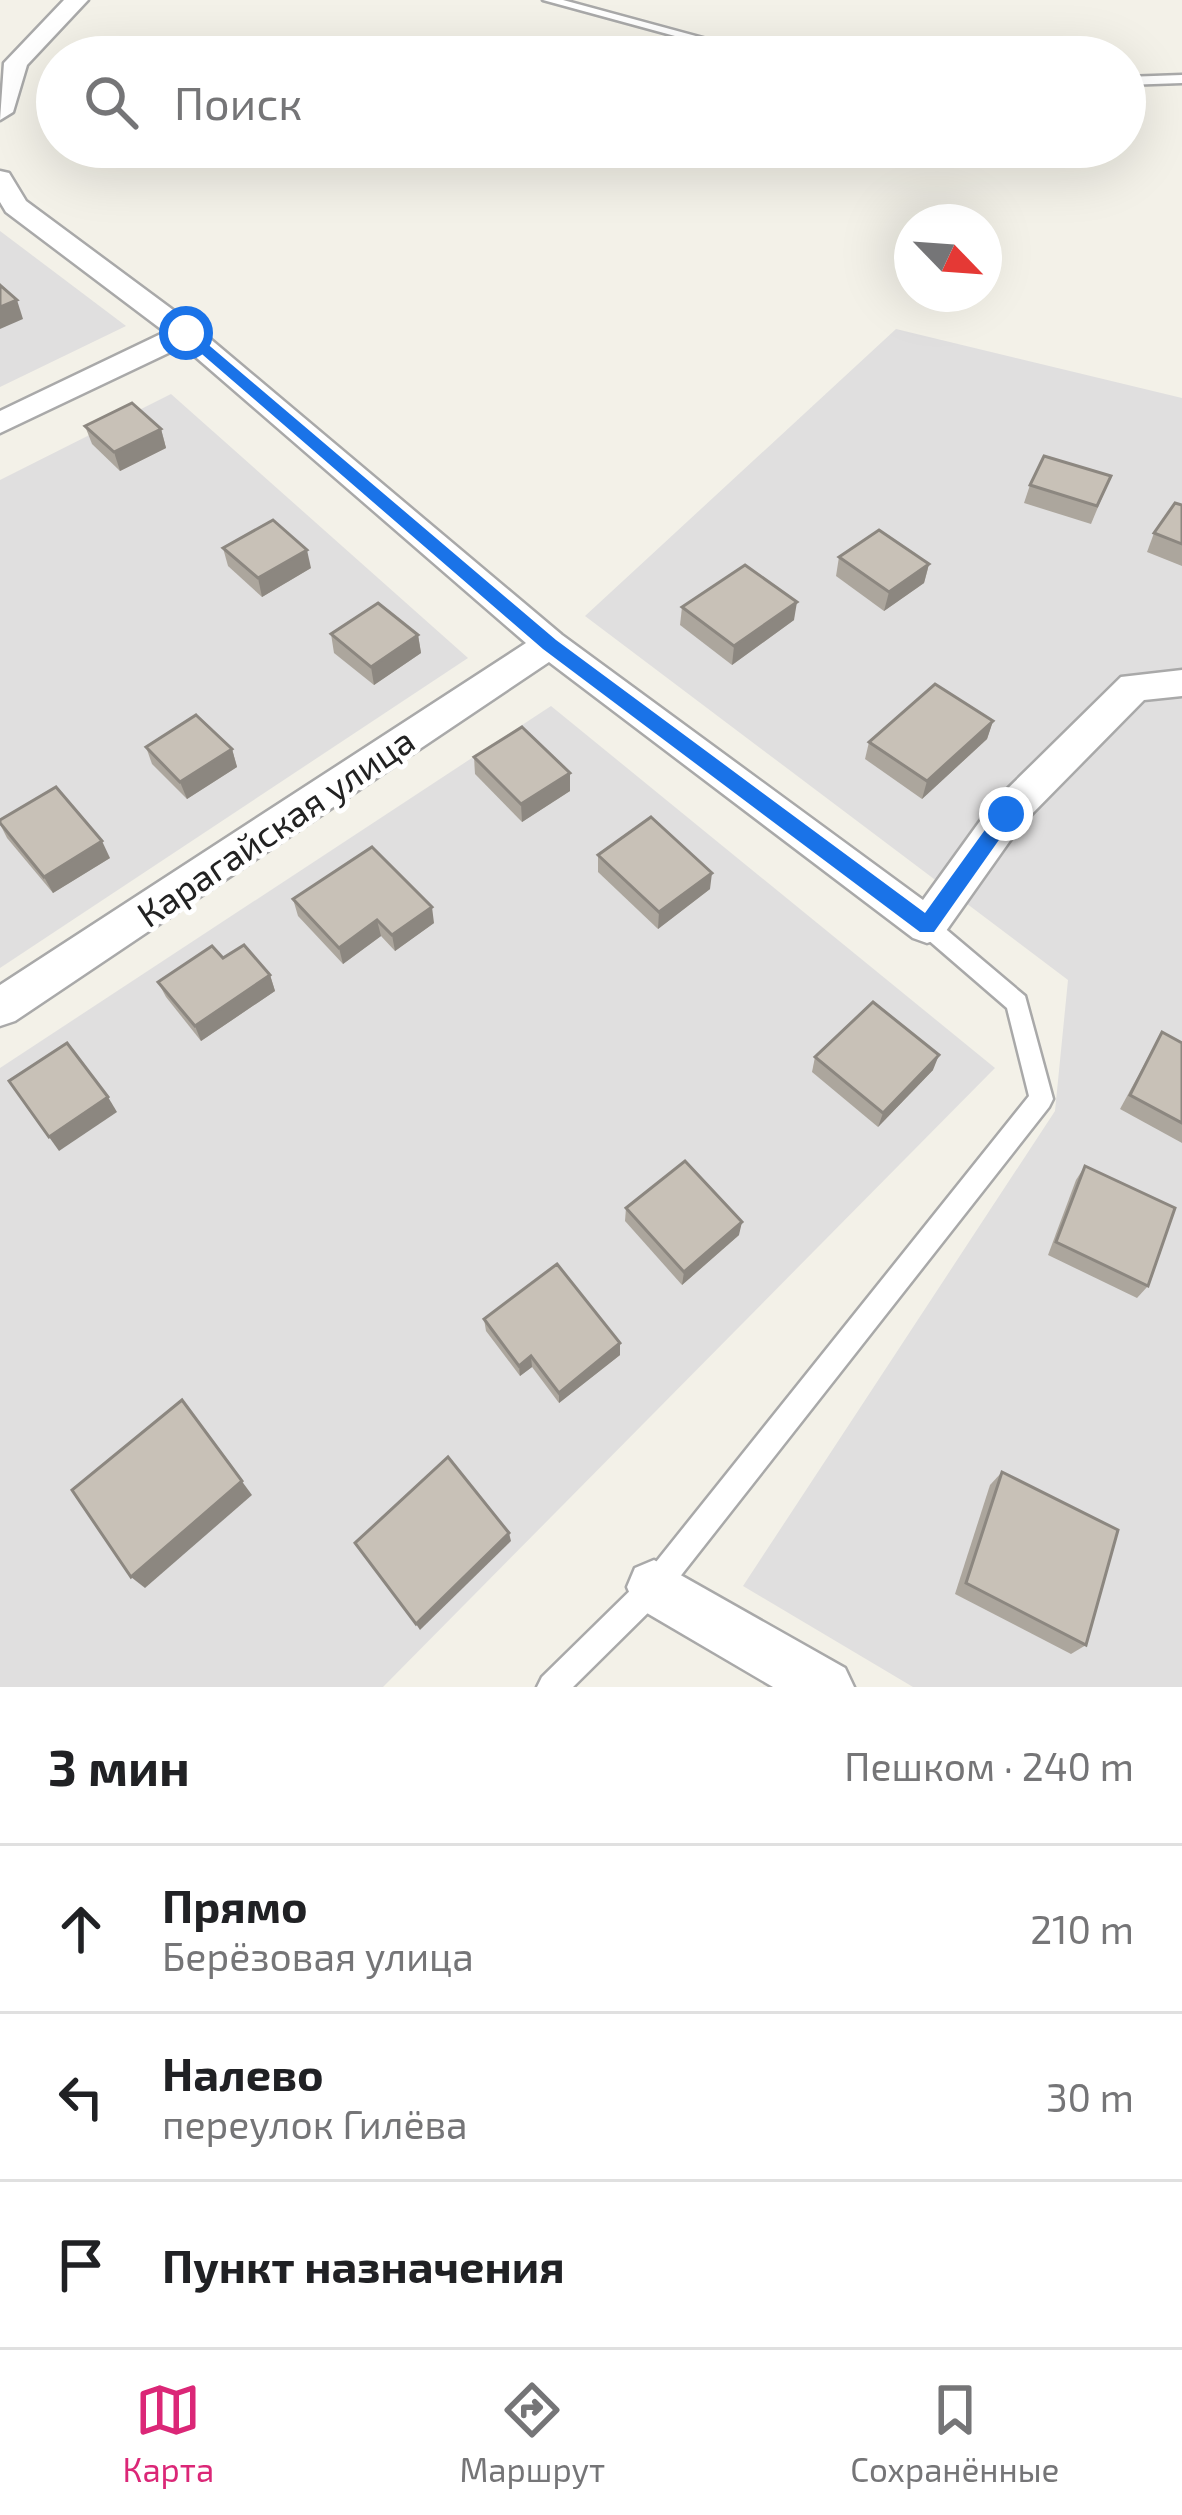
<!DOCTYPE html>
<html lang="ru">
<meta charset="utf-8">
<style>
body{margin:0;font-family:"Exo 2",sans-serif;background:#f2f2f2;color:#202124}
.compass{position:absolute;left:894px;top:204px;width:108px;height:108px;border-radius:50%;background:#fff;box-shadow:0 12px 48px #0002;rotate:115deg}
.stop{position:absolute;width:36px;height:36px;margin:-27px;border:9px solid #1a73e8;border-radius:50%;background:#fff}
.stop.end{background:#1a73e8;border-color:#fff;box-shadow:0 3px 12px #0008}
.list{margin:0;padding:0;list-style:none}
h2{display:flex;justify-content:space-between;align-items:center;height:156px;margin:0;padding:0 48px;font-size:51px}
h2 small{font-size:39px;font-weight:400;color:#757577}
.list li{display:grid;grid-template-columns:78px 1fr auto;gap:36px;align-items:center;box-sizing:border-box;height:168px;padding:0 48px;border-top:3px solid #e0e0e0}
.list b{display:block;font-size:45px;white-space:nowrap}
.list p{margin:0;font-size:39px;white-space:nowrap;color:#757577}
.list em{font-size:39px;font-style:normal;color:#757577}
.icon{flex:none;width:66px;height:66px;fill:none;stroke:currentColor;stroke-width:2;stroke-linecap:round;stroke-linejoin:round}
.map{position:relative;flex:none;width:1182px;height:1687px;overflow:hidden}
.search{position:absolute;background:#fff;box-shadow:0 12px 48px #0002;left:36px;right:36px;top:36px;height:132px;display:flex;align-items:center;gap:30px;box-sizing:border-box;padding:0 42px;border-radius:66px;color:#757577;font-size:45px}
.sheet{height:660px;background:#fff}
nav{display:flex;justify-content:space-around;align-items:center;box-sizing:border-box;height:168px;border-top:3px solid #e0e0e0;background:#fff;font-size:33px;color:#757577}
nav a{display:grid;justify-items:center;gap:6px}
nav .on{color:#db2777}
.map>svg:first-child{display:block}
.residential{fill:#e0dfdf}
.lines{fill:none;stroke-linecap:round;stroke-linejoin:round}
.service-casing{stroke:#a9a9a9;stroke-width:5}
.minor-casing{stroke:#a9a9a9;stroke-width:5}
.service{fill:#fff;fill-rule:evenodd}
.minor{fill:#fff;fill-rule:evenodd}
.wall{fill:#aca69d}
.shaded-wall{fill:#8c8780}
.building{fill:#c8c1b7;stroke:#8c8780;stroke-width:3}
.route{fill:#1a73e8}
.labels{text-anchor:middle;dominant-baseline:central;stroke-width:10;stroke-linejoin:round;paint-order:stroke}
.street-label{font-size:36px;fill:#222;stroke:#fff}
</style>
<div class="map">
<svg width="1182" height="1687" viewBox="0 0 1182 1687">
<rect width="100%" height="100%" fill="#f3f1e8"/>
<g class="residential">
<path d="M0 231 126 326 0 387Z"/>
<path d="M896 329 1182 398V1687H913L743 1586 1055 1111 1068 980 585 616Z"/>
<path d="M171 394 468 658 0 968V480Z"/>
<path d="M551 706 995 1068 383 1687H0V1068Z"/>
</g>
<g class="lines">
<defs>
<g id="service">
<path d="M543 0H563L773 57H752Z"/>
<path d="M1182 75V83L1125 85V77Z"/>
<path d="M927 917 935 920 1025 996 1053 1099 1049 1107 664 1597 573 1687H537L542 1677 644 1577 1029 1096 1007 1008 919 932 916 926 919 920Z"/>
</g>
<g id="minor">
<path d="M64 0H88L27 65 13 112 0 120 4 63Z"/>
<path d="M0 171 9 173 26 201 196 327 562 635 923 900 993 803 1121 677 1182 670V696L1144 700 1021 825 941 938 927 943 913 938 549 662 15 1021 0 1026V985L526 643 183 346 0 433V411L165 332 6 212 0 202Z"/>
<path d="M654 1560 845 1668 854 1687H773L635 1606 627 1587 635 1568Z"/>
</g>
</defs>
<use href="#service" class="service-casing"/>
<use href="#minor" class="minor-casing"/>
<use href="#service" class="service"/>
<use href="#minor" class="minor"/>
</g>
<g class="wall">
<path d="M85 426 161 429 166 448 120 471 92 444Z"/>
<path d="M1111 476 1091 524 1024 503 1030 485Z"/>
<path d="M1182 505V566L1147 552 1154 533Z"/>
<path d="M223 548 311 568 262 597 228 566Z"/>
<path d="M839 557 929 564 924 583 884 611 836 576Z"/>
<path d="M682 607 794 620 732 665 680 625Z"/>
<path d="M331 634 418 635 421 653 374 685 334 653Z"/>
<path d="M993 721 987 739 922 799 865 759 869 742Z"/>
<path d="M146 747 232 749 237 767 187 799 152 764Z"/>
<path d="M474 757 570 773V791L522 822 475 774Z"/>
<path d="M0 824 110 858 53 893 7 838Z"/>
<path d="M598 855 710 889 658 929 598 872Z"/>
<path d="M293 899 434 923 395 951 381 936 343 964 298 916Z"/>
<path d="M223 958 270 975 275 991 201 1041 166 997 158 982Z"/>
<path d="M1162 1032 1182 1043V1143L1120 1109Z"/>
<path d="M815 1057 933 1070 878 1127 812 1072Z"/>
<path d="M1085 1166 1148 1286 1137 1298 1048 1255 1076 1180Z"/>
<path d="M626 1208 739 1235 682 1285 625 1221Z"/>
<path d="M484 1319 620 1355 559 1403 532 1367 520 1376 486 1331Z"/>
<path d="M1002 1472 1086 1645 1071 1654 955 1594 990 1485Z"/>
</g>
<g class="shaded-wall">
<path d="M17 300 23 319 0 329V307Z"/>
<path d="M161 429 166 448 120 471 114 452Z"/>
<path d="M307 550 311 568 262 597 258 578Z"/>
<path d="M929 564 924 583 884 611 889 592Z"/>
<path d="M797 602 794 620 732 665 734 646Z"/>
<path d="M418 635 421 653 374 685 371 667Z"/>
<path d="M993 721 987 739 922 799 927 781Z"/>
<path d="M232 749 237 767 187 799 180 782Z"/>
<path d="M570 773V791L522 822 521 804Z"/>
<path d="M102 841 110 858 53 893 44 877Z"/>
<path d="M712 873 710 889 658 929 659 912Z"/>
<path d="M432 907 434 923 395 951 392 935Z"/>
<path d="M377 920 381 936 343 964 339 948Z"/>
<path d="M270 975 275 991 201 1041 195 1026Z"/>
<path d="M939 1055 933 1070 878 1127 883 1113Z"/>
<path d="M108 1097 117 1112 59 1151 49 1137Z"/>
<path d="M742 1222 739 1235 682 1285 684 1272Z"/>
<path d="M620 1343V1355L559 1403V1393Z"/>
<path d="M531 1356 532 1367 520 1376 519 1366Z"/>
<path d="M182 1400 252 1495 145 1588 131 1577Z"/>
<path d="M509 1533 511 1541 420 1630 416 1624Z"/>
</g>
<g class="building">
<path d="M0 285 17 300 0 307Z"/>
<path d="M132 403 161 429 114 452 85 426Z"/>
<path d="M1044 456 1111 476 1097 506 1030 485Z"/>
<path d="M1175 503 1182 505V544L1154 533Z"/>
<path d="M273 520 307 550 258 578 223 548Z"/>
<path d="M879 530 929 564 889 592 839 557Z"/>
<path d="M745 565 797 602 734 646 682 607Z"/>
<path d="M378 603 418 635 371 667 331 634Z"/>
<path d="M935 684 993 721 927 781 869 742Z"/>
<path d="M196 715 232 749 180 782 146 747Z"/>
<path d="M522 727 570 773 521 804 474 757Z"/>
<path d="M56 787 102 841 44 877 0 823V820Z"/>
<path d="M651 817 712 873 659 912 598 855Z"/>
<path d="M372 847 432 907 392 935 377 920 339 948 293 899Z"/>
<path d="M244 945 270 975 195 1026 158 982 212 946 223 958Z"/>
<path d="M873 1002 939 1055 883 1113 815 1057Z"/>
<path d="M1162 1032 1182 1043V1123L1130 1095Z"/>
<path d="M67 1043 108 1097 49 1137 9 1081Z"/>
<path d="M685 1161 742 1222 684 1272 626 1208Z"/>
<path d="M1085 1166 1175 1208 1148 1286 1056 1242Z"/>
<path d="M557 1264 620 1343 559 1393 531 1356 519 1366 484 1319Z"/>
<path d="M182 1400 242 1481 131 1577 72 1490Z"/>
<path d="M448 1457 509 1533 416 1624 355 1543Z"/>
<path d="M1002 1472 1118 1530 1086 1645 966 1583Z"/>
</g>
<path class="route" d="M181 330H191L556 640 925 913 1000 809H1013V820L934 932H920L543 649 181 336Z"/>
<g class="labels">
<g class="street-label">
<text transform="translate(275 826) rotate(-34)">Карагайская улица</text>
</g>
</g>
</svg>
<svg class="compass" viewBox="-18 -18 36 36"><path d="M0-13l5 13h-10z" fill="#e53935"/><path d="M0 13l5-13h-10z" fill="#757577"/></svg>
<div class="stop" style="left:186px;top:333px"></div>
<div class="stop end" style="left:1006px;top:814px"></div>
<div class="search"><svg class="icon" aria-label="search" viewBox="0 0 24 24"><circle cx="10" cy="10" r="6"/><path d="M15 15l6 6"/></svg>Поиск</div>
</div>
<section class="sheet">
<h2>3 мин<small>Пешком · 240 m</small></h2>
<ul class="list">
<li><svg class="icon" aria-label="ahead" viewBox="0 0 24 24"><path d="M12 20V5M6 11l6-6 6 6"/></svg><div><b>Прямо</b><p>Берёзовая улица</p></div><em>210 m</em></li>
<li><svg class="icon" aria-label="left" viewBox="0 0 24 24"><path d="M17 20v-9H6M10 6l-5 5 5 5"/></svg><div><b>Налево</b><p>переулок Гилёва</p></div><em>30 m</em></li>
<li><svg class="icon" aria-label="arrive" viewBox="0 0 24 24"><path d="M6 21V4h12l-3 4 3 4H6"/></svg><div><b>Пункт назначения</b></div></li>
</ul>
</section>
<nav>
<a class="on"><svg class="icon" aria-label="map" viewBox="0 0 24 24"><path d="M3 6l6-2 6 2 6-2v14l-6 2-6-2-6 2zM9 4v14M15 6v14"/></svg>Карта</a>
<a><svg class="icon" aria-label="directions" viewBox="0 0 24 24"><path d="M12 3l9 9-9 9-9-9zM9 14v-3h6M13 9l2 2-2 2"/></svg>Маршрут</a>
<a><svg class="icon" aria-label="saved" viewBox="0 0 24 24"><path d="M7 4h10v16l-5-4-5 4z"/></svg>Сохранённые</a>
</nav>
